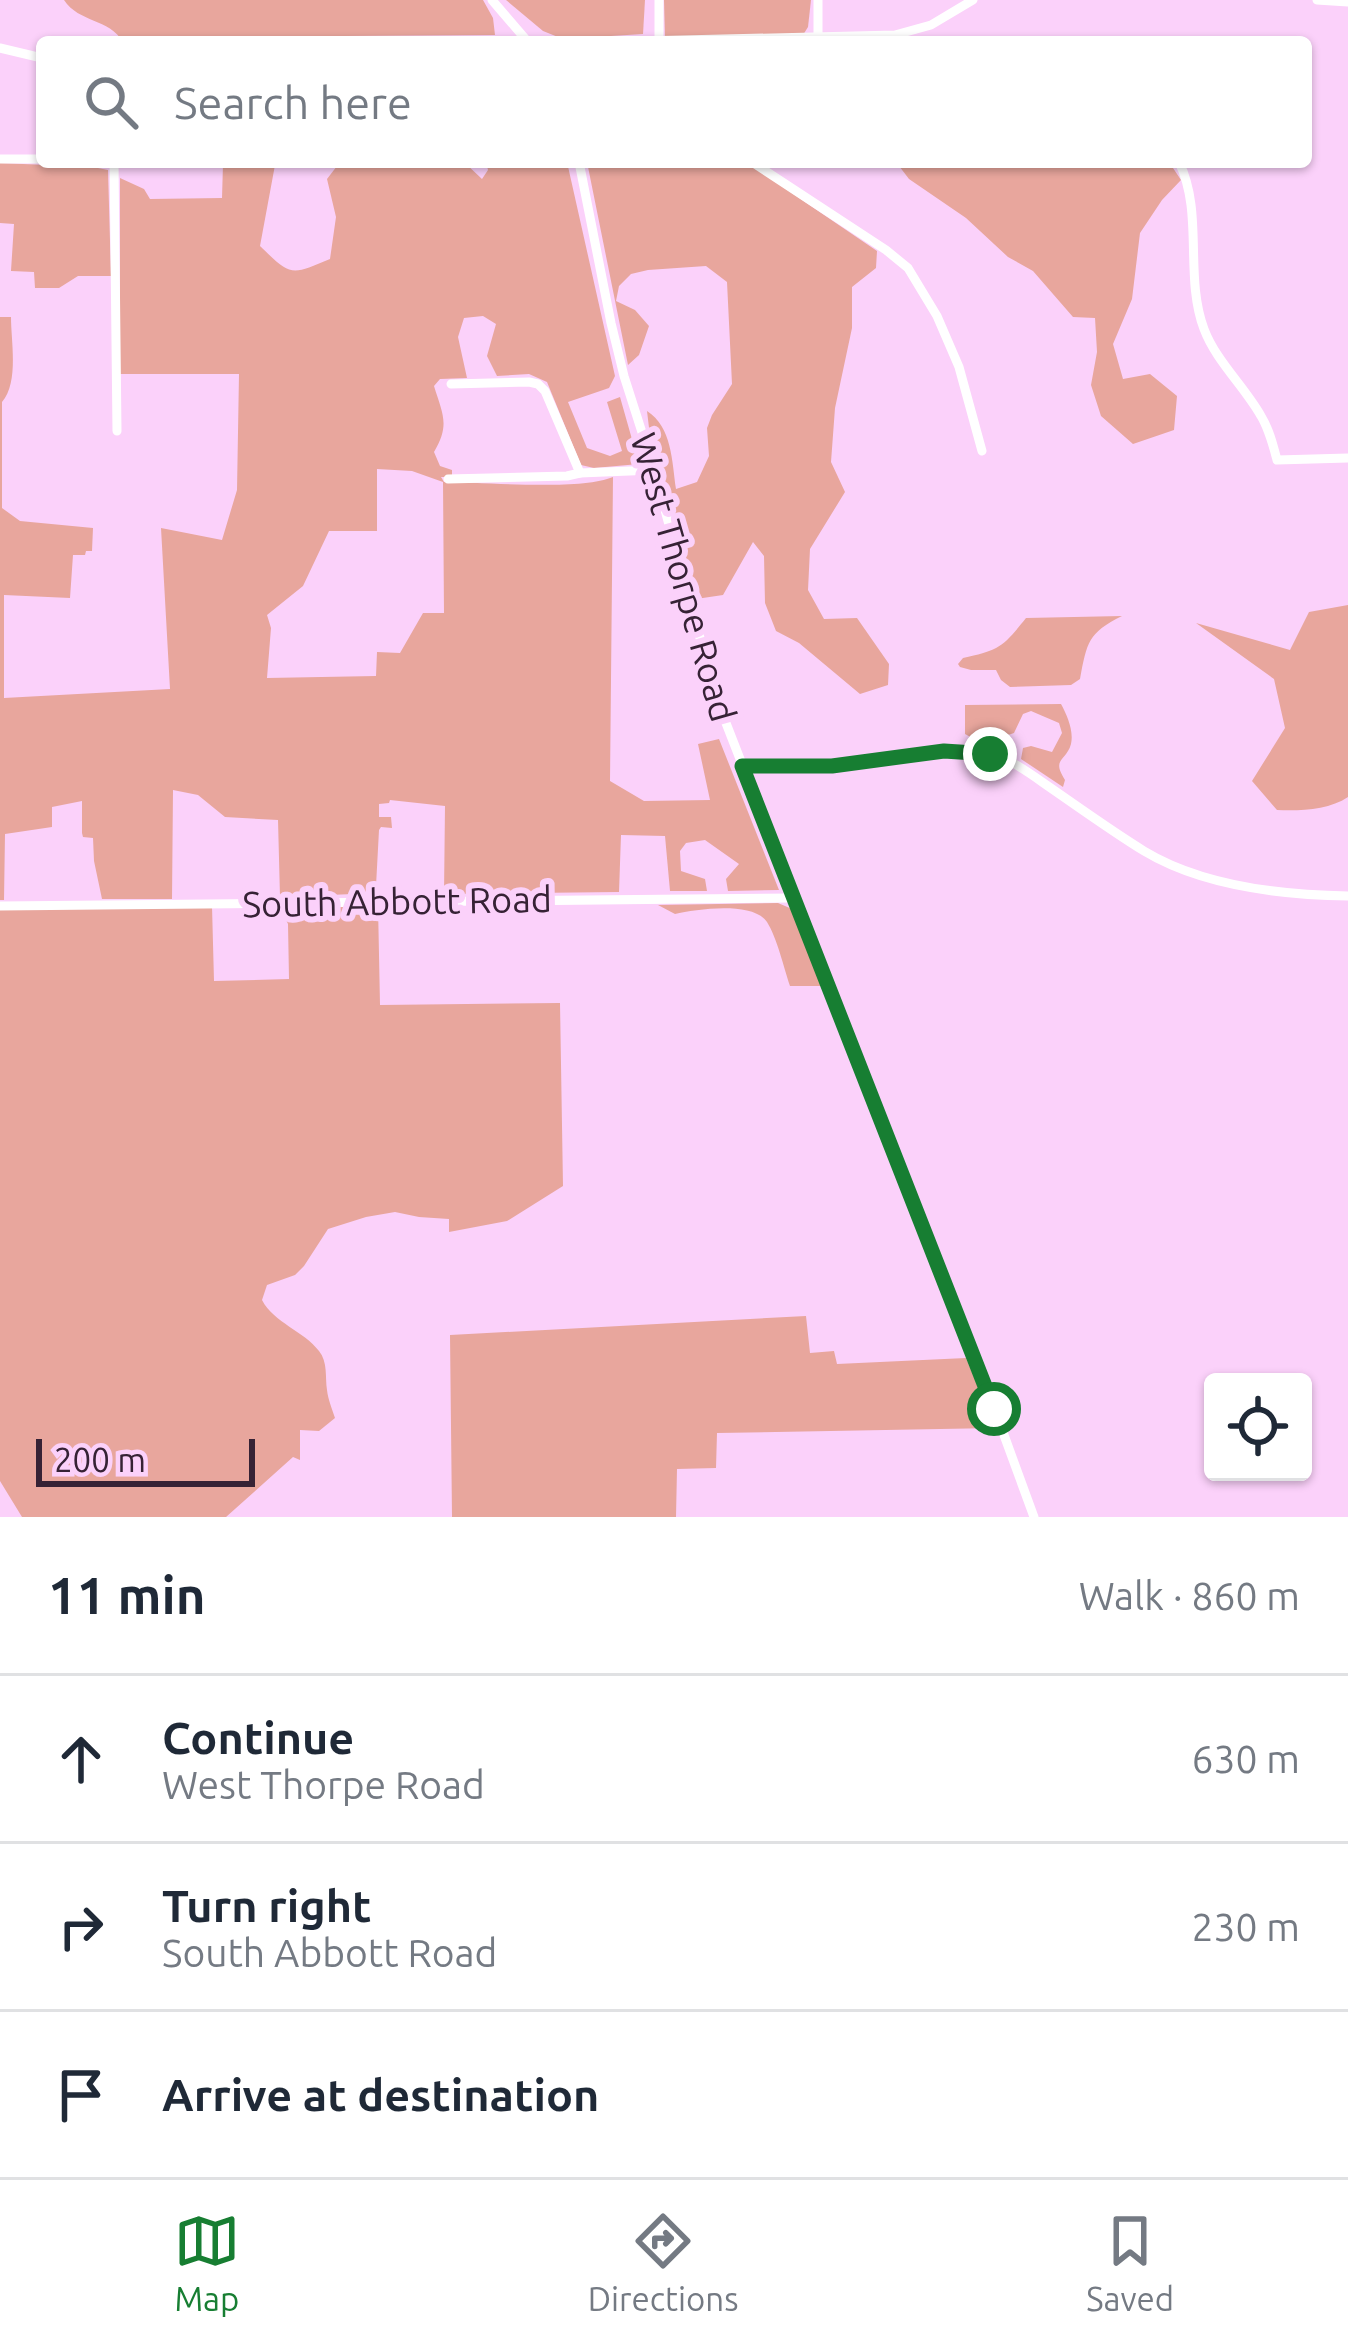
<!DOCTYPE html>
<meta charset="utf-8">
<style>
body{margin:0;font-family:Ubuntu,sans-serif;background:#f6f6f7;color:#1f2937}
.controls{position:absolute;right:36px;bottom:36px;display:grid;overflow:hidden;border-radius:12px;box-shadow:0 3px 9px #0004}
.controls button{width:108px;height:108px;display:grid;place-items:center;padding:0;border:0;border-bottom:3px solid #e0e1e3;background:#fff;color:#1f2937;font:60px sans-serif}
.scale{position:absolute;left:36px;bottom:30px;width:219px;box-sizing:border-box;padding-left:12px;border:6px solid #362235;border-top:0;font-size:33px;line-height:42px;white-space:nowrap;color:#362235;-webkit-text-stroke:9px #fbd1fa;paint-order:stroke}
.stop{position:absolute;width:36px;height:36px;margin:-27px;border:9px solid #177e32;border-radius:50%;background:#fff}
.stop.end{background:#177e32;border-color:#fff;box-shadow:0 3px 12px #0008}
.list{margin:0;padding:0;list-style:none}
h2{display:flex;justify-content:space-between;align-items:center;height:156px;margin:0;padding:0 48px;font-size:51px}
h2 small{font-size:39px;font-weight:400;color:#747a83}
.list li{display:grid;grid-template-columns:78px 1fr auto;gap:36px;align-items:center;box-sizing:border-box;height:168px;padding:0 48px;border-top:3px solid #e0e1e3}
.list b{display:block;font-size:45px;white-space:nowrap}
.list p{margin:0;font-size:39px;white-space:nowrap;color:#747a83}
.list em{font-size:39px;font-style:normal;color:#747a83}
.icon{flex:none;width:66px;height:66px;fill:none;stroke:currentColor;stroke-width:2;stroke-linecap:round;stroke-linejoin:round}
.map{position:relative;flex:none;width:1348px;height:1517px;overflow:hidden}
.search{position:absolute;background:#fff;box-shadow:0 3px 9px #0004;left:36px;right:36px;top:36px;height:132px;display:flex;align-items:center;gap:30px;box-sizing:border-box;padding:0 42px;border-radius:12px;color:#747a83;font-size:45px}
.sheet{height:660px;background:#fff}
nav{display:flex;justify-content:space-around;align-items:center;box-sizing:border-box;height:168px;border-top:3px solid #e0e1e3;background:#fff;font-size:33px;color:#747a83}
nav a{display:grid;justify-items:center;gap:6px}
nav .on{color:#177e32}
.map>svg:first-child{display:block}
.green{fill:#e8a69d;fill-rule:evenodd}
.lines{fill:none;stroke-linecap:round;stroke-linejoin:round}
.minor{stroke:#fff;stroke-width:9}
.route{stroke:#177e32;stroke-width:15}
.labels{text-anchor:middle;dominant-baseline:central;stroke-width:12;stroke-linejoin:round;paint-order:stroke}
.street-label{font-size:36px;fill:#362235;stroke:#fbd1fa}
</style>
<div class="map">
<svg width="1348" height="1517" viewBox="0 0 1348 1517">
<rect width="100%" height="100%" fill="#fbd1fa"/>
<g class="green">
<path d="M64 0H483L493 18 495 35 345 36 311 42H123C109 18 79 23 64 0Z"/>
<path d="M506 0H645L643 34 563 39 543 31Z"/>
<path d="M664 0H811L808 27 803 35 665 38Z"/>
<path d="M381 162H464L482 179 488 170 486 162H567L615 376 609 388 568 402 587 448 610 456 622 451 607 402 620 397 639 464 594 468 581 465 547 382 529 374 497 376 487 356 496 324 483 316 464 318 458 337 467 378 440 379 434 386C443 415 450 425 434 452L440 466 452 470V477H441L444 482C484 482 580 491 613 477L610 781 644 801 710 800 698 744 719 739 779 890 728 891 726 879 739 864 705 840 686 843 680 851 681 871 705 879 707 891H670L665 836 621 835 619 892 444 894 445 806 390 800 389 803 379 804V817H391L392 828 381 827 379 830 376 886 378 893 280 897 278 820 225 817 198 795 173 790 172 899H102L94 861 93 838 83 837 82 833V801L52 807V827L5 834 4 900H0V317H11C11 342 19 382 2 402V508L20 521 93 528 92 551H86L85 555H73L70 598 4 595V698L170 689 161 528 222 540 237 490 239 374H120V178L144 189 150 199 222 198 223 164 275 165 260 246C291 276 290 276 330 259L336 217 327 179 337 166 369 165ZM377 469 412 471 443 482 444 613H423L400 653 377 652 376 676 267 678 271 628 267 615 303 586 329 531H377Z"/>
<path d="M587 162H746L877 251 876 268 852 287V328L835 408 831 462 845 492 810 549 808 590 824 619 857 618 889 664 888 685 860 694 799 643 776 631 765 603 764 556 753 542 723 595 696 599 680 535 650 436 647 411C672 427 672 461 676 489L697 482 709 456 707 428 712 415 732 384 727 282 706 266 648 270 631 274 619 286 616 301 635 310 649 326 639 355 628 365Z"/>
<path d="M896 162H1169L1181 180 1162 200 1140 233 1132 299 1113 344 1123 379 1150 374 1177 396 1174 430 1133 444 1101 416 1091 385 1097 352 1095 318 1073 317 1033 271 1008 257 966 218 909 179Z"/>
<path d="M0 163 93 167 108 170 111 276H78L59 288H35L34 272 11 271 14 224 0 223Z"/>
<path d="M1348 605V797C1329 810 1300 811 1277 810L1252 781 1285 728 1274 679 1196 623 1290 650 1309 612Z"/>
<path d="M1122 616C1088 633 1087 642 1080 679L1071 685 1010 687 1001 680 996 670H971L960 667 958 664 963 658C999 650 1003 647 1026 618Z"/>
<path d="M1061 704C1067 715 1074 731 1071 744 1066 762 1051 758 1065 780L1063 787 1021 759 1023 748 1031 746 1052 752 1062 733 1059 723 1031 711 1023 714 1014 733C998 738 980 744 965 734V705Z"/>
<path d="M778 903 792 909 823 986H790C784 968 777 938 767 922 753 901 697 909 675 914L658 905Z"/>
<path d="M378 905 380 1005 560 1003 563 1186 507 1221 449 1232V1219L419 1217 395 1212 366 1217 328 1229 304 1266 295 1275 267 1285 262 1300C274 1323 304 1331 319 1351 328 1362 325 1377 327 1390 328 1399 332 1409 335 1418L319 1431 300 1430V1460L293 1457 226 1517H22L0 1481V910L212 906 214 981 289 979 288 924 280 907Z"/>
<path d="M806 1316 810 1353 834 1351 837 1364 966 1358 995 1428 717 1433 716 1468 677 1469 676 1517H452L450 1335Z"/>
</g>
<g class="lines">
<g class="minor">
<path d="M492 0 528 42"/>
<path d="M659 0V42"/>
<path d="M1317 0 1348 2"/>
<path d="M818 38V0"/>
<path d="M598 42 895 35 931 25 973 0"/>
<path d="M0 48 42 58"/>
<path d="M0 159H42"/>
<path d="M114 162 117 431"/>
<path d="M579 162 611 323 624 376 654 470 717 700 1004 1435 1034 1517"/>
<path d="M752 162 886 250 908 268 937 316 959 367 982 451"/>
<path d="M1179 162C1204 213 1184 276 1204 329 1216 361 1244 386 1261 416 1269 429 1273 445 1277 460L1348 458"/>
<path d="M451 384 529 382 538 384 545 391 580 473"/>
<path d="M448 479 567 476 580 473 654 470"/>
<path d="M742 767C772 762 803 769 833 766 884 762 937 743 988 754 1009 758 1028 772 1045 784 1077 806 1110 830 1144 851 1202 886 1281 895 1348 896"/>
<path d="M0 906 793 898"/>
</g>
</g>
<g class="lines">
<path class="route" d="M990 754 944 751 832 766H742L994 1409"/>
</g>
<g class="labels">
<g class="street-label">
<text transform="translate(684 577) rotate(74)">West Thorpe Road</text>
<text transform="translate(397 901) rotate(-1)">South Abbott Road</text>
</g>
</g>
</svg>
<div class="controls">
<button><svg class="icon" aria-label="locate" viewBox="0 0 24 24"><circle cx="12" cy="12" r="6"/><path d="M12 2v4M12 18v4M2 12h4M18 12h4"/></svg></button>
</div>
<div class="scale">200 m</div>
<div class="stop" style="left:994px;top:1409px"></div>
<div class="stop end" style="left:990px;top:754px"></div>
<div class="search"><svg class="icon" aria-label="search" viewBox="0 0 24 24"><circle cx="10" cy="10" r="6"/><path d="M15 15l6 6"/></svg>Search here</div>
</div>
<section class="sheet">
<h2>11 min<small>Walk · 860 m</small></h2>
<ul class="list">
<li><svg class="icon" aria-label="ahead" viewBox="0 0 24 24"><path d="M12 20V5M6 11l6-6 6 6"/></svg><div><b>Continue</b><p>West Thorpe Road</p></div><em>630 m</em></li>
<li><svg class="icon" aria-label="right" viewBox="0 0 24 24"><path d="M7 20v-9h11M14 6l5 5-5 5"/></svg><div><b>Turn right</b><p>South Abbott Road</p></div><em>230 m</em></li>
<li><svg class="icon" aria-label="arrive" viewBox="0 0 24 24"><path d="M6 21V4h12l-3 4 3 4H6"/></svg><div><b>Arrive at destination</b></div></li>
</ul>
</section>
<nav>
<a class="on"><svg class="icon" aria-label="map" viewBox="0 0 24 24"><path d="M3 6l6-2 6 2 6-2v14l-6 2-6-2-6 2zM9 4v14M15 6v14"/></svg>Map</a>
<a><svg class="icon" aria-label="directions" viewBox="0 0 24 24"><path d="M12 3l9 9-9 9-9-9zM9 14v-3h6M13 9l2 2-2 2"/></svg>Directions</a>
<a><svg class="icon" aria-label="saved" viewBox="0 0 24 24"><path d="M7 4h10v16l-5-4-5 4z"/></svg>Saved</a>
</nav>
